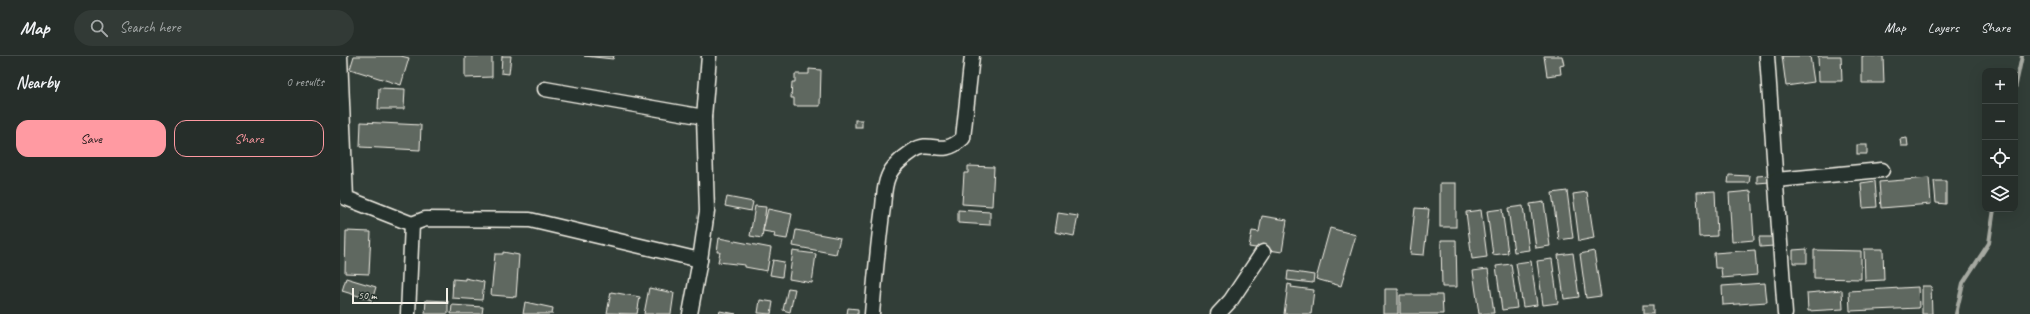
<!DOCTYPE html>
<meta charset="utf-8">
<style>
body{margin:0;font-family:Caveat,sans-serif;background:#323a36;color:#f1f3f6}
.controls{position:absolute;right:12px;top:12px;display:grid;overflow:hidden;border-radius:8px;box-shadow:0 4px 16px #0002}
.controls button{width:36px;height:36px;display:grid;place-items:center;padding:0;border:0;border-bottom:1px solid #424a47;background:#262e2a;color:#f1f3f6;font:20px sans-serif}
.scale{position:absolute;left:12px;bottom:10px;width:96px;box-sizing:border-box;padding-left:4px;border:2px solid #f4f1e8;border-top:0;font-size:11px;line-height:14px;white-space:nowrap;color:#f4f1e8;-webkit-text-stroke:3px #26332d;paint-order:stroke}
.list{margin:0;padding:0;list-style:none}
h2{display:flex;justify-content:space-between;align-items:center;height:52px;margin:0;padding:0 16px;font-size:17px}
h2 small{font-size:13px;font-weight:400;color:#a4a8a8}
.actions{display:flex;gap:8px;padding:12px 16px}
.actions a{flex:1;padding:9px 0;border:1px solid #ff9aa2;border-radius:12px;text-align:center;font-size:14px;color:#ff9aa2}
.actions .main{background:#ff9aa2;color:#111}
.icon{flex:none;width:22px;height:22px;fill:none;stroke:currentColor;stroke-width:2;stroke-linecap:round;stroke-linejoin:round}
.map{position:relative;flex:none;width:1690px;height:258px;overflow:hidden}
header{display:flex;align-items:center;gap:24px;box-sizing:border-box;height:56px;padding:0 20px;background:#262e2a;border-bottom:1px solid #424a47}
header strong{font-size:19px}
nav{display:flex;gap:22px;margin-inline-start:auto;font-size:14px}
.search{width:280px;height:36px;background:#323a36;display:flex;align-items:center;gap:10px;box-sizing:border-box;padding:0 14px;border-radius:22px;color:#a4a8a8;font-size:15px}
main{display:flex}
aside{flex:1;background:#262e2a}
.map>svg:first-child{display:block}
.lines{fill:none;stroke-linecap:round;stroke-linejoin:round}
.stream{stroke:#a6a9a1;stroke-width:4}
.building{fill:#5f6861;stroke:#f4f1e8}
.minor-casing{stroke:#f4f1e8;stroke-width:17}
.minor{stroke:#26332d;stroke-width:14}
</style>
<header>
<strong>Map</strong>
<div class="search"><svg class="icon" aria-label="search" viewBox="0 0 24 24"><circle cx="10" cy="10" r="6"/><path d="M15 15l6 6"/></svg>Search here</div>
<nav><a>Map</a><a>Layers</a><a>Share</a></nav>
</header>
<main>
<aside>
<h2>Nearby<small>0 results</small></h2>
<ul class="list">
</ul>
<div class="actions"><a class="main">Save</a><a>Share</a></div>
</aside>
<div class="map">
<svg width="1690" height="258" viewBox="0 0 1690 258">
<rect width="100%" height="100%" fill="#323e38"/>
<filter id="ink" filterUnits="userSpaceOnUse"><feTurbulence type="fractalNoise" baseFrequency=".025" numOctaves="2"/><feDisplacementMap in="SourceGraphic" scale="8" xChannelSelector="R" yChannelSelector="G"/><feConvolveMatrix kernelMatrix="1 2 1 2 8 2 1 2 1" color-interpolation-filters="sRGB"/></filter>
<g filter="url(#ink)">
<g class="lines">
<g class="stream">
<path d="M1675 33 1682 0"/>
<path d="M1616 258 1623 227 1649 187 1654 153"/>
</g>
</g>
<g class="building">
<path d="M14 0H61L69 2 61 29 10 13Z"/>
<path d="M125 0H152V21L125 22Z"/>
<path d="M162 0H171L169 18 161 17Z"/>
<path d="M244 0H274L273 3Z"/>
<path d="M1204 0H1222L1224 9 1220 10 1221 18 1207 20Z"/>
<path d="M1442 0H1470L1474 26 1446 30Z"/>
<path d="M1478 0H1501L1502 25H1479Z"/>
<path d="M1522 0H1543L1544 27H1522Z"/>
<path d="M469 13 481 14 480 50H454V42H451L452 26H455V18H469Z"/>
<path d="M39 32 65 33 64 53H38Z"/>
<rect x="515" y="64" width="7" height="7"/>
<path d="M21 66 81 69 80 94 20 91Z"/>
<path d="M1567 82 1568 90H1561L1560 83Z"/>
<rect x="1517" y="89" width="10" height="9"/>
<path d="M628 110 654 111 652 150 622 148 624 117H628Z"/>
<path d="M1389 119 1410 120 1409 127H1388Z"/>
<path d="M1430 119V126L1417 127V120Z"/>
<path d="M1589 122 1591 148 1541 152 1539 126Z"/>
<path d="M1535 125 1537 151 1523 152 1521 127Z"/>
<path d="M1594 125H1606V148L1596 147Z"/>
<rect x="1100" y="127" width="16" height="44"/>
<path d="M1227 135 1233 182 1219 184 1212 137Z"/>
<path d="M1375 135 1377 180 1359 181 1357 136Z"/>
<path d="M1411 135 1414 184 1392 186 1389 137Z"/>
<path d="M1247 136 1254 182 1239 185 1233 138Z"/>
<path d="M387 141 413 146 411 155 385 150Z"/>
<path d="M1204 146 1210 190 1196 192 1190 148Z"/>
<path d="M415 150 426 151 422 182 410 180Z"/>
<path d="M1183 150 1189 194 1174 196 1168 152Z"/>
<path d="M1075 152 1089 153 1084 199 1070 198Z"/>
<path d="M428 153 452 158 447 183 434 181 435 177 423 175Z"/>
<path d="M1162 153 1168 197 1153 199 1147 155Z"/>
<path d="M618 154 650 156V169L618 167Z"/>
<path d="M1141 154 1147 201 1132 203 1126 156Z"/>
<path d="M718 157 738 160 734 180 715 176Z"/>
<path d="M922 160 947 164 942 196 909 191 912 175 919 176Z"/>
<path d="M990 172 1016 179 1001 230 976 223Z"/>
<path d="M456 174 500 182 496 198 453 190Z"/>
<path d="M6 175 31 176 29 218 5 217Z"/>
<path d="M1419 181H1434V190L1420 191Z"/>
<path d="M379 182 431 192 427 215 405 211V209L378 206 380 196H377Z"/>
<path d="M1101 184H1116L1117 231H1102Z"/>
<path d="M1467 193V207H1453V194Z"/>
<path d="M1524 193H1543L1544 224 1525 225Z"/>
<path d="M1415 194 1417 219 1382 222 1381 212H1375L1374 197Z"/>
<path d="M1474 194 1521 195V223L1474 222Z"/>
<path d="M453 195 476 198 472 227 449 223Z"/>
<path d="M1254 195 1261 240 1246 242 1240 198Z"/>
<path d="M163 196 179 199 176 241 151 239 155 198H163Z"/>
<path d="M1233 197 1239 241 1224 243 1218 199Z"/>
<path d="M1212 203 1218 247 1203 249 1197 205Z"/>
<path d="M433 204 444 206 442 221 430 219Z"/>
<path d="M1191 205 1197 249 1183 251 1176 207Z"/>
<path d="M1171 208 1177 252 1162 254 1156 210Z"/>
<path d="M1148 213 1154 257 1139 258 1133 215Z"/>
<path d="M948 215 974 219 973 227 947 224Z"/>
<path d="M6 222 36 231 32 244 2 235Z"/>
<path d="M125 222 144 226 142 244 112 242 113 223 125 224Z"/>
<path d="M1425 227 1427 246 1383 249 1382 230Z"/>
<path d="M948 228 952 229 951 231 974 234 971 258H944Z"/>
<path d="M1582 230H1591L1592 258H1582Z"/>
<path d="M1578 231 1579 252 1510 255 1509 235Z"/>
<path d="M309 232 334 237 331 258H304Z"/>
<path d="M448 232 455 233 450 256 443 254Z"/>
<path d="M1045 233H1058V258H1043V250H1045Z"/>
<path d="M1502 234 1503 253 1468 255 1467 237Z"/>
<path d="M271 236 300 241 297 258 267 257Z"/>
<path d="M1060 239H1102L1103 258H1060Z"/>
<path d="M86 244 108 245V258H85Z"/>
<path d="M420 244 433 246 431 258 418 257Z"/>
<path d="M185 246 213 252 212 258H183Z"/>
<path d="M112 249 143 251 142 258H111Z"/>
<rect x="1303" y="249" width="10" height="9"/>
<path d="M508 252 518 253V258H507Z"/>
<path d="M380 255 396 258H379Z"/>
</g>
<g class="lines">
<defs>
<g id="minor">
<path d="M0 0 6 142 72 168 85 163 190 164 360 204"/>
<path d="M1427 0 1445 258"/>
<path d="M205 33 364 61"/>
<path d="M1436 124 1542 114"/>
<path d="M68 258 72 168"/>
<path d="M350 258 360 204 367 155 364 61 369 0"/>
<path d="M532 258C535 222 538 187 543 151 544 142 544 130 548 121 552 110 563 102 573 95 592 82 600 103 623 82L632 0"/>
<path d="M878 258 891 244 923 196"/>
</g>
</defs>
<use href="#minor" class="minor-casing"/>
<use href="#minor" class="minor"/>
</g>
</g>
</svg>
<div class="controls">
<button>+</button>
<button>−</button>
<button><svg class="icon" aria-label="locate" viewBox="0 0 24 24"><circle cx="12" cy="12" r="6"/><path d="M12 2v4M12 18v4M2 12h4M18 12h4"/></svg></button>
<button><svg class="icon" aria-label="layers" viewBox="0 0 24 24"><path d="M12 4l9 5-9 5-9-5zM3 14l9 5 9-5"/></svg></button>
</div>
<div class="scale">50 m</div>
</div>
</main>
